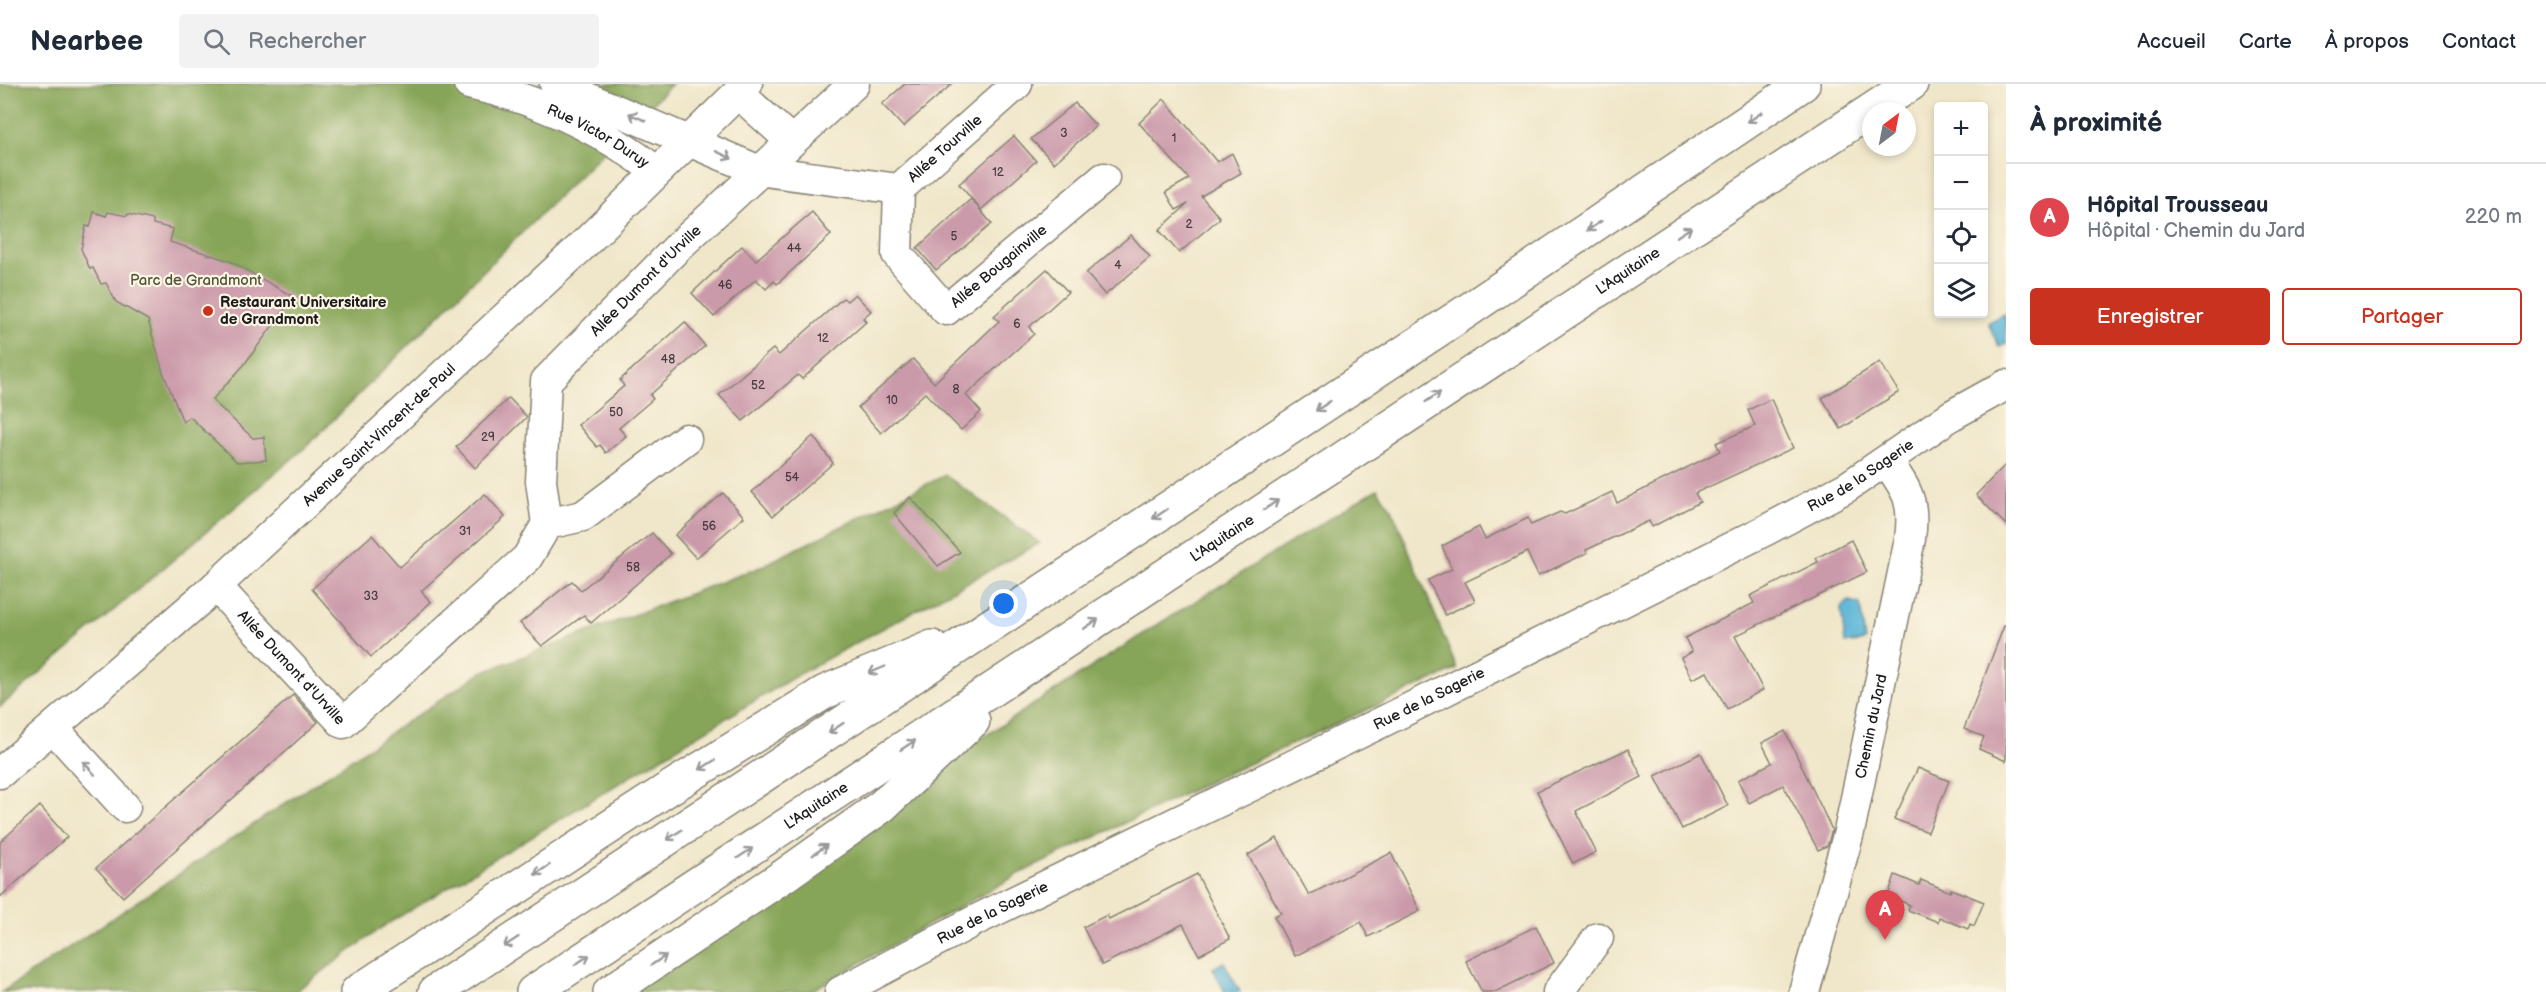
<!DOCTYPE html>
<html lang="fr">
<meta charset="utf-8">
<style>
body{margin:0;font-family:"Balsamiq Sans",sans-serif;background:#f2f2f3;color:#1f2937}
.controls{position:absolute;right:18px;top:18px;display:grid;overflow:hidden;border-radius:6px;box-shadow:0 3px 9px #0003}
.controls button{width:54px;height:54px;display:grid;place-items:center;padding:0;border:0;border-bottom:2px solid #e0e1e3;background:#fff;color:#1f2937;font:30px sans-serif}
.compass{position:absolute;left:1862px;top:18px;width:54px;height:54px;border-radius:50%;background:#fff;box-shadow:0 3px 9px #0003;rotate:32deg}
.you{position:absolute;left:1004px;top:520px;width:21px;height:21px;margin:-15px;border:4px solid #fff;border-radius:50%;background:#1a73e8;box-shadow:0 0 0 9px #1a73e833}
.badge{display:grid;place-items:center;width:39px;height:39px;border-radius:50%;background:#c8321e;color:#fff;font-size:20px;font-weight:700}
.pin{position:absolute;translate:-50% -50px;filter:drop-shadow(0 2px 3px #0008)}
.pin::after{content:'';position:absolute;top:32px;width:21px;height:18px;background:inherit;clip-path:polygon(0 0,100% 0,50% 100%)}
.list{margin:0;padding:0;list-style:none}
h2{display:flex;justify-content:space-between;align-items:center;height:78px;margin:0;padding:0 24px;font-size:26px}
h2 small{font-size:20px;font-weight:400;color:#747a83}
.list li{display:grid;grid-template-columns:39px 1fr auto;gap:18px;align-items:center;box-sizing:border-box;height:108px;padding:0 24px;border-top:2px solid #e0e1e3}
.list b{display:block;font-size:22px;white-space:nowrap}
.list p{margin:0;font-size:20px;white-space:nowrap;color:#747a83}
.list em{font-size:20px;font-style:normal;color:#747a83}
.actions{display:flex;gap:12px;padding:18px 24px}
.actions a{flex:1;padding:14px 0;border:2px solid #c8321e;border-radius:6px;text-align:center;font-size:21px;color:#c8321e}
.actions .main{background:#c8321e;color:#fff}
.icon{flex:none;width:33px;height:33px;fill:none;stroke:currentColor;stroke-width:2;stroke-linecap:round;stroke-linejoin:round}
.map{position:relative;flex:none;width:2006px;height:908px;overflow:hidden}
header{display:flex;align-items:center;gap:36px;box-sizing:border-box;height:84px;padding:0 30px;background:#fff;border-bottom:2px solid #e0e1e3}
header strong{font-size:28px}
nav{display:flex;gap:33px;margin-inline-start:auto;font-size:21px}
.search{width:420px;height:54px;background:#f2f2f3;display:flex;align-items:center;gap:15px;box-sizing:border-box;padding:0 21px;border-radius:6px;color:#747a83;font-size:22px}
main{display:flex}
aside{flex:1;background:#fff}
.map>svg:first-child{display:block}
.forest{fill:#87a559;stroke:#52603a;stroke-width:1.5}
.water{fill:#5bb6d8;stroke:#3c697a;stroke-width:1.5}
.building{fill:#cb9aaa}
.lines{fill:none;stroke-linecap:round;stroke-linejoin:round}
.minor-casing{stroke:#868273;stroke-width:33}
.highway-casing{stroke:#868273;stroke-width:36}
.minor{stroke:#fff;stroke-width:30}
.highway{stroke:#fff;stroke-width:33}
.oneway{stroke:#999}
.poi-dot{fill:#c8321e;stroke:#fcf5e5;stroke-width:2}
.labels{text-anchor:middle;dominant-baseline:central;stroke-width:4.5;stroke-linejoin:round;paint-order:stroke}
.number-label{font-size:12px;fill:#483c40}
.street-label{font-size:15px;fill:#1c1c1c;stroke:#fcf5e5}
.park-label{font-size:15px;fill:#4e5535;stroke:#fcf5e5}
.poi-label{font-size:15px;font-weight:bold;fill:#1c1c1c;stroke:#fcf5e5;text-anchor:start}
</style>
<header>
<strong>Nearbee</strong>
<div class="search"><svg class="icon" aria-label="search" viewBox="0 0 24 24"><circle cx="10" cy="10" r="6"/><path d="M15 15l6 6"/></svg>Rechercher</div>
<nav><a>Accueil</a><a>Carte</a><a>À propos</a><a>Contact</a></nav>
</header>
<main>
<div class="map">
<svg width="2006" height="908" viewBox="0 0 2006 908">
<rect width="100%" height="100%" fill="#fcf5e5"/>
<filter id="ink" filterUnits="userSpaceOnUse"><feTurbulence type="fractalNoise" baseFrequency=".0167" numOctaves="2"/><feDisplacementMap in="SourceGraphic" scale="12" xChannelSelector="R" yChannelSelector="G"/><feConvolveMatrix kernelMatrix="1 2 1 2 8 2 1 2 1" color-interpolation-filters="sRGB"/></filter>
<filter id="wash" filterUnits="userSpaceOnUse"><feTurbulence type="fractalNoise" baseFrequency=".008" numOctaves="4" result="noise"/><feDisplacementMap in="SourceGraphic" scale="24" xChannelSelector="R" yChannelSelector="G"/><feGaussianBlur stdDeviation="1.35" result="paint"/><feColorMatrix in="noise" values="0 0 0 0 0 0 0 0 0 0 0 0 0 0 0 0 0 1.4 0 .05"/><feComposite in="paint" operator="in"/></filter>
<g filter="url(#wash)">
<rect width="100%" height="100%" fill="#f0e7ca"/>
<g class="forest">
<path d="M0 0H672L306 363 0 623Z"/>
<path d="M945 391 1040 459 799 590 384 842 295 908H2L482 588 758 484Z"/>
<path d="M1377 405 1392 425 1457 585 1213 696 1017 791 809 908H619L916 696 1165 536Z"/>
</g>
<g class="water">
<path d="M2005 230 2006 260 1999 263 1988 238Z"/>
<path d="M1849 517 1860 520 1865 557 1845 560 1841 524Z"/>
<path d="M1224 878 1240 908H1225L1213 884Z"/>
</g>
<g id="blocks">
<g class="building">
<path d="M905 0H952L903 43 882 20Z"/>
<path d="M1164 15 1217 78 1232 69 1241 89 1201 112 1220 134 1179 169 1159 146 1188 120 1176 126 1166 108 1189 95 1139 39Z"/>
<path d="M1075 19 1096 42 1054 79 1031 55Z"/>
<path d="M1014 52 1036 77 981 126 959 100Z"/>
<path d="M971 115 992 140 936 186 917 164Z"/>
<path d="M94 128 106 132 108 128 127 132 128 130 153 136V140L173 145 170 158 230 177 294 213 243 282 212 316 253 354 264 353 266 376 237 378 190 333 183 338 163 288 148 236 116 218 106 199 101 200 93 184 90 185 81 165 86 142 90 143Z"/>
<path d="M812 128 831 151 777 200 774 197 766 205 756 195 714 233 692 209 742 162 756 176Z"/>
<path d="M1131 151 1150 173 1105 211 1086 189Z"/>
<path d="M1047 185 1068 208 1029 243 1034 250 966 311 981 328 961 346 925 309 881 349 858 323 913 275 934 299 999 237 994 232Z"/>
<path d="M855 210 871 227 863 234 866 238 802 295 798 291 743 337 719 311 773 265 779 271 843 214 847 217Z"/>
<path d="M685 238 705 262 650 311 653 315 619 344 626 352 606 369 600 361 597 363 578 341 624 302 620 296Z"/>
<path d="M1880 278 1899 308 1841 345 1822 314Z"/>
<path d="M509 314 527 333 475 384 456 363Z"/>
<path d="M1771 315 1793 364 1695 409 1700 418 1652 443 1649 437 1586 466 1587 469 1538 492 1527 468 1465 498 1475 517 1445 531 1428 496 1452 485 1442 462 1479 443 1485 455 1528 434 1531 441 1560 428 1565 430 1612 408 1617 419 1720 367 1716 359 1755 342 1748 326Z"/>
<path d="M813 352 833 379 773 432 752 408Z"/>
<path d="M2006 380V441L1976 411Z"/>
<path d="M723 409 744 433 696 474 675 451Z"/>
<path d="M485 410 505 433 421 507 431 518 371 573 312 505 372 451 400 483Z"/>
<path d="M910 413 960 468 938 482 894 429Z"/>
<path d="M652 449 671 470 591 539 584 531 542 562 520 539 572 497 581 506Z"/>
<path d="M1851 456 1867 488 1735 552 1763 606 1727 625 1707 588 1692 595 1681 574 1692 568 1685 554 1754 519 1750 512 1818 478 1816 474Z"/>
<path d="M2004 542H2006V677L1979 665 1984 653 1964 645Z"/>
<path d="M293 611 318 638 123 813 96 784Z"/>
<path d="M1785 647 1832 746 1827 762 1818 766 1783 701 1749 719 1738 696 1772 679 1762 659Z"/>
<path d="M1628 665 1642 693 1576 727 1596 768 1573 780 1537 707Z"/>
<path d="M1701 669 1728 722 1682 745 1655 692Z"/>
<path d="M1918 684 1949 697 1928 748 1894 735Z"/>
<path d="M40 722 67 753 0 813V758Z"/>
<path d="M1277 754 1309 811 1391 769 1420 827 1368 853 1361 838 1295 872 1274 832 1281 829 1248 771Z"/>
<path d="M1197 790 1230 855 1199 871 1183 840 1102 881 1083 843 1107 831 1109 835Z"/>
<path d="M1895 791 1919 801 1921 796 1950 808 1951 805 1984 818 1974 842 1970 840 1968 845 1939 833 1938 838 1908 826 1910 821 1888 812Z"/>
<path d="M1536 842 1554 879 1495 908H1482L1466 877Z"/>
</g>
</g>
</g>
<g filter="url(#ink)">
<use href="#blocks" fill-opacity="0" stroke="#868273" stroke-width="1.5"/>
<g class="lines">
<defs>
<g id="minor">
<path id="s1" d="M469 0C539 15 600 44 656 87"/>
<path id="s2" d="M555 0 757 86 899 105 1017 0"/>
<path d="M738 9 790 56"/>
<path id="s3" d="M899 105 897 170 946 226 1104 94"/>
<path id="s4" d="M547 440 541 397 546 297 678 163 854 0"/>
<path id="s5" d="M216 502 343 639 527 474 547 440 583 432 686 355"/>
<path d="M54 645 125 723"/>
<path id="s6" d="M0 689 216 502 580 164 747 0"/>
<path id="s7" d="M840 908 976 836 1384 637 1768 445 1847 403 1952 331 2006 301"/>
<path d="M1558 908 1598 854"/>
<path id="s8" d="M1804 908 1849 748 1910 455C1915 418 1908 407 1887 378"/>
</g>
<g id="highway">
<path d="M357 908 668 705 825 608 932 563"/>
<path d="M435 908 1464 229 1803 0"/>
<path id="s9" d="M533 908 1911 0"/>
<path d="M610 908 785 791 882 722 973 637"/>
</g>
</defs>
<use href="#minor" class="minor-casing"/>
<use href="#highway" class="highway-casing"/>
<use href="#minor" class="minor"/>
<use href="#highway" class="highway"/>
</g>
<defs><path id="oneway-shaft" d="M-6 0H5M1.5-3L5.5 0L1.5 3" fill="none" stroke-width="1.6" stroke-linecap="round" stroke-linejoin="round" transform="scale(1.5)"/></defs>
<g class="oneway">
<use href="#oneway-shaft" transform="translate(637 33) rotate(-157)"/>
<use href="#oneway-shaft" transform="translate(1755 33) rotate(146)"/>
<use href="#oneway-shaft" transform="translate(724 71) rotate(25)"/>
<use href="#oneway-shaft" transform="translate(1594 142) rotate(146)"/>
<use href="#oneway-shaft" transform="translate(1684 148) rotate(-33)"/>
<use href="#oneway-shaft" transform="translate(1433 313) rotate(-34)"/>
<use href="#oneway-shaft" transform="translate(1323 322) rotate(146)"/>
<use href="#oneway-shaft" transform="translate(1271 421) rotate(-34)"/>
<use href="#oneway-shaft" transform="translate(1160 430) rotate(146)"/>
<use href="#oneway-shaft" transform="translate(1091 540) rotate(-34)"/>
<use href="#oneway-shaft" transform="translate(877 586) rotate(157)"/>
<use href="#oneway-shaft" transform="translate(836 644) rotate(147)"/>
<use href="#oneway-shaft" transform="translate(908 661) rotate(-33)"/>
<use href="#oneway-shaft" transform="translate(707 681) rotate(148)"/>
<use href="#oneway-shaft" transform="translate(89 684) rotate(-132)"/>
<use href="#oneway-shaft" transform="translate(674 751) rotate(147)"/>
<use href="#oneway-shaft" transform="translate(820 766) rotate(-36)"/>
<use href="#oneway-shaft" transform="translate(745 769) rotate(-33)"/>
<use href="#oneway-shaft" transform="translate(542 786) rotate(147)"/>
<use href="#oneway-shaft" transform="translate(511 858) rotate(147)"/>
<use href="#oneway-shaft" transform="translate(582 876) rotate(-33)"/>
<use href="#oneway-shaft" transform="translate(659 876) rotate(-34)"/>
</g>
</g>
<circle class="poi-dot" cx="208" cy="227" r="6"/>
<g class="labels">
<g class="number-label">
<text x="1064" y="49">3</text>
<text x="1174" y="54">1</text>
<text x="998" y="88">12</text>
<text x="1189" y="140">2</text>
<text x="954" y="152">5</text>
<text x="794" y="164">44</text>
<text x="1118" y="181">4</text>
<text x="725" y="201">46</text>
<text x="1017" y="240">6</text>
<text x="823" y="254">12</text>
<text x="668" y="275">48</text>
<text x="758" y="301">52</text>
<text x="956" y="305">8</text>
<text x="892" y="316">10</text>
<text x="616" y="328">50</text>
<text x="488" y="353">29</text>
<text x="792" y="393">54</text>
<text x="709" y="442">56</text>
<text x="465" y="447">31</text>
<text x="633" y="483">58</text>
<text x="371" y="512">33</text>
</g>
<g class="street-label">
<text stroke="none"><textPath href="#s1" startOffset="140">Rue Victor Duruy</textPath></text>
<text stroke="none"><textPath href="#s2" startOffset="424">Allée Tourville</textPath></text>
<text stroke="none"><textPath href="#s3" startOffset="208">Allée Bougainville</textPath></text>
<text stroke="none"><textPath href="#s9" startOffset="1311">L'Aquitaine</textPath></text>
<text stroke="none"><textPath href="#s4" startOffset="285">Allée Dumont d'Urville</textPath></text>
<text stroke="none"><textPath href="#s6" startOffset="508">Avenue Saint-Vincent-de-Paul</textPath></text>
<text stroke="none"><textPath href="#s7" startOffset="1144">Rue de la Sagerie</textPath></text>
<text stroke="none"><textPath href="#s9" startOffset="825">L'Aquitaine</textPath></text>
<text stroke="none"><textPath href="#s5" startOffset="111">Allée Dumont d'Urville</textPath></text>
<text stroke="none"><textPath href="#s7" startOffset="658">Rue de la Sagerie</textPath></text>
<text stroke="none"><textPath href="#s8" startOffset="274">Chemin du Jard</textPath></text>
<text stroke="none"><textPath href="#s9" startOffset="339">L'Aquitaine</textPath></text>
<text stroke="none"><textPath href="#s7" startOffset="172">Rue de la Sagerie</textPath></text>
</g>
<g class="park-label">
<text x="196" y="196">Parc de Grandmont</text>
</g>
<g class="poi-label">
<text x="220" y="218">Restaurant Universitaire<tspan x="220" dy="17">de Grandmont</tspan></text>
</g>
</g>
</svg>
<div class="controls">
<button>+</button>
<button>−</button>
<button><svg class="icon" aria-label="locate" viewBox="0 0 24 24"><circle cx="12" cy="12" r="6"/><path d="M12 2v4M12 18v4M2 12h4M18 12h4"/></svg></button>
<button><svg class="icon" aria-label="layers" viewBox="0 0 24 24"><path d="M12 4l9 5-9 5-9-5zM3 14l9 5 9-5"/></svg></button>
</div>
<svg class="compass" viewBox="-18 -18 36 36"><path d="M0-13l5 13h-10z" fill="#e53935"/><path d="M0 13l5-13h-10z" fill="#747a83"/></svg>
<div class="you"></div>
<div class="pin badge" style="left:1885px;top:856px;background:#e0444e">A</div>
</div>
<aside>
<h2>À proximité<small></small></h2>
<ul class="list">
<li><span class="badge" style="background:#e0444e">A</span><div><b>Hôpital Trousseau</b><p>Hôpital · Chemin du Jard</p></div><em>220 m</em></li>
</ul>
<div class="actions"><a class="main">Enregistrer</a><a>Partager</a></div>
</aside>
</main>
